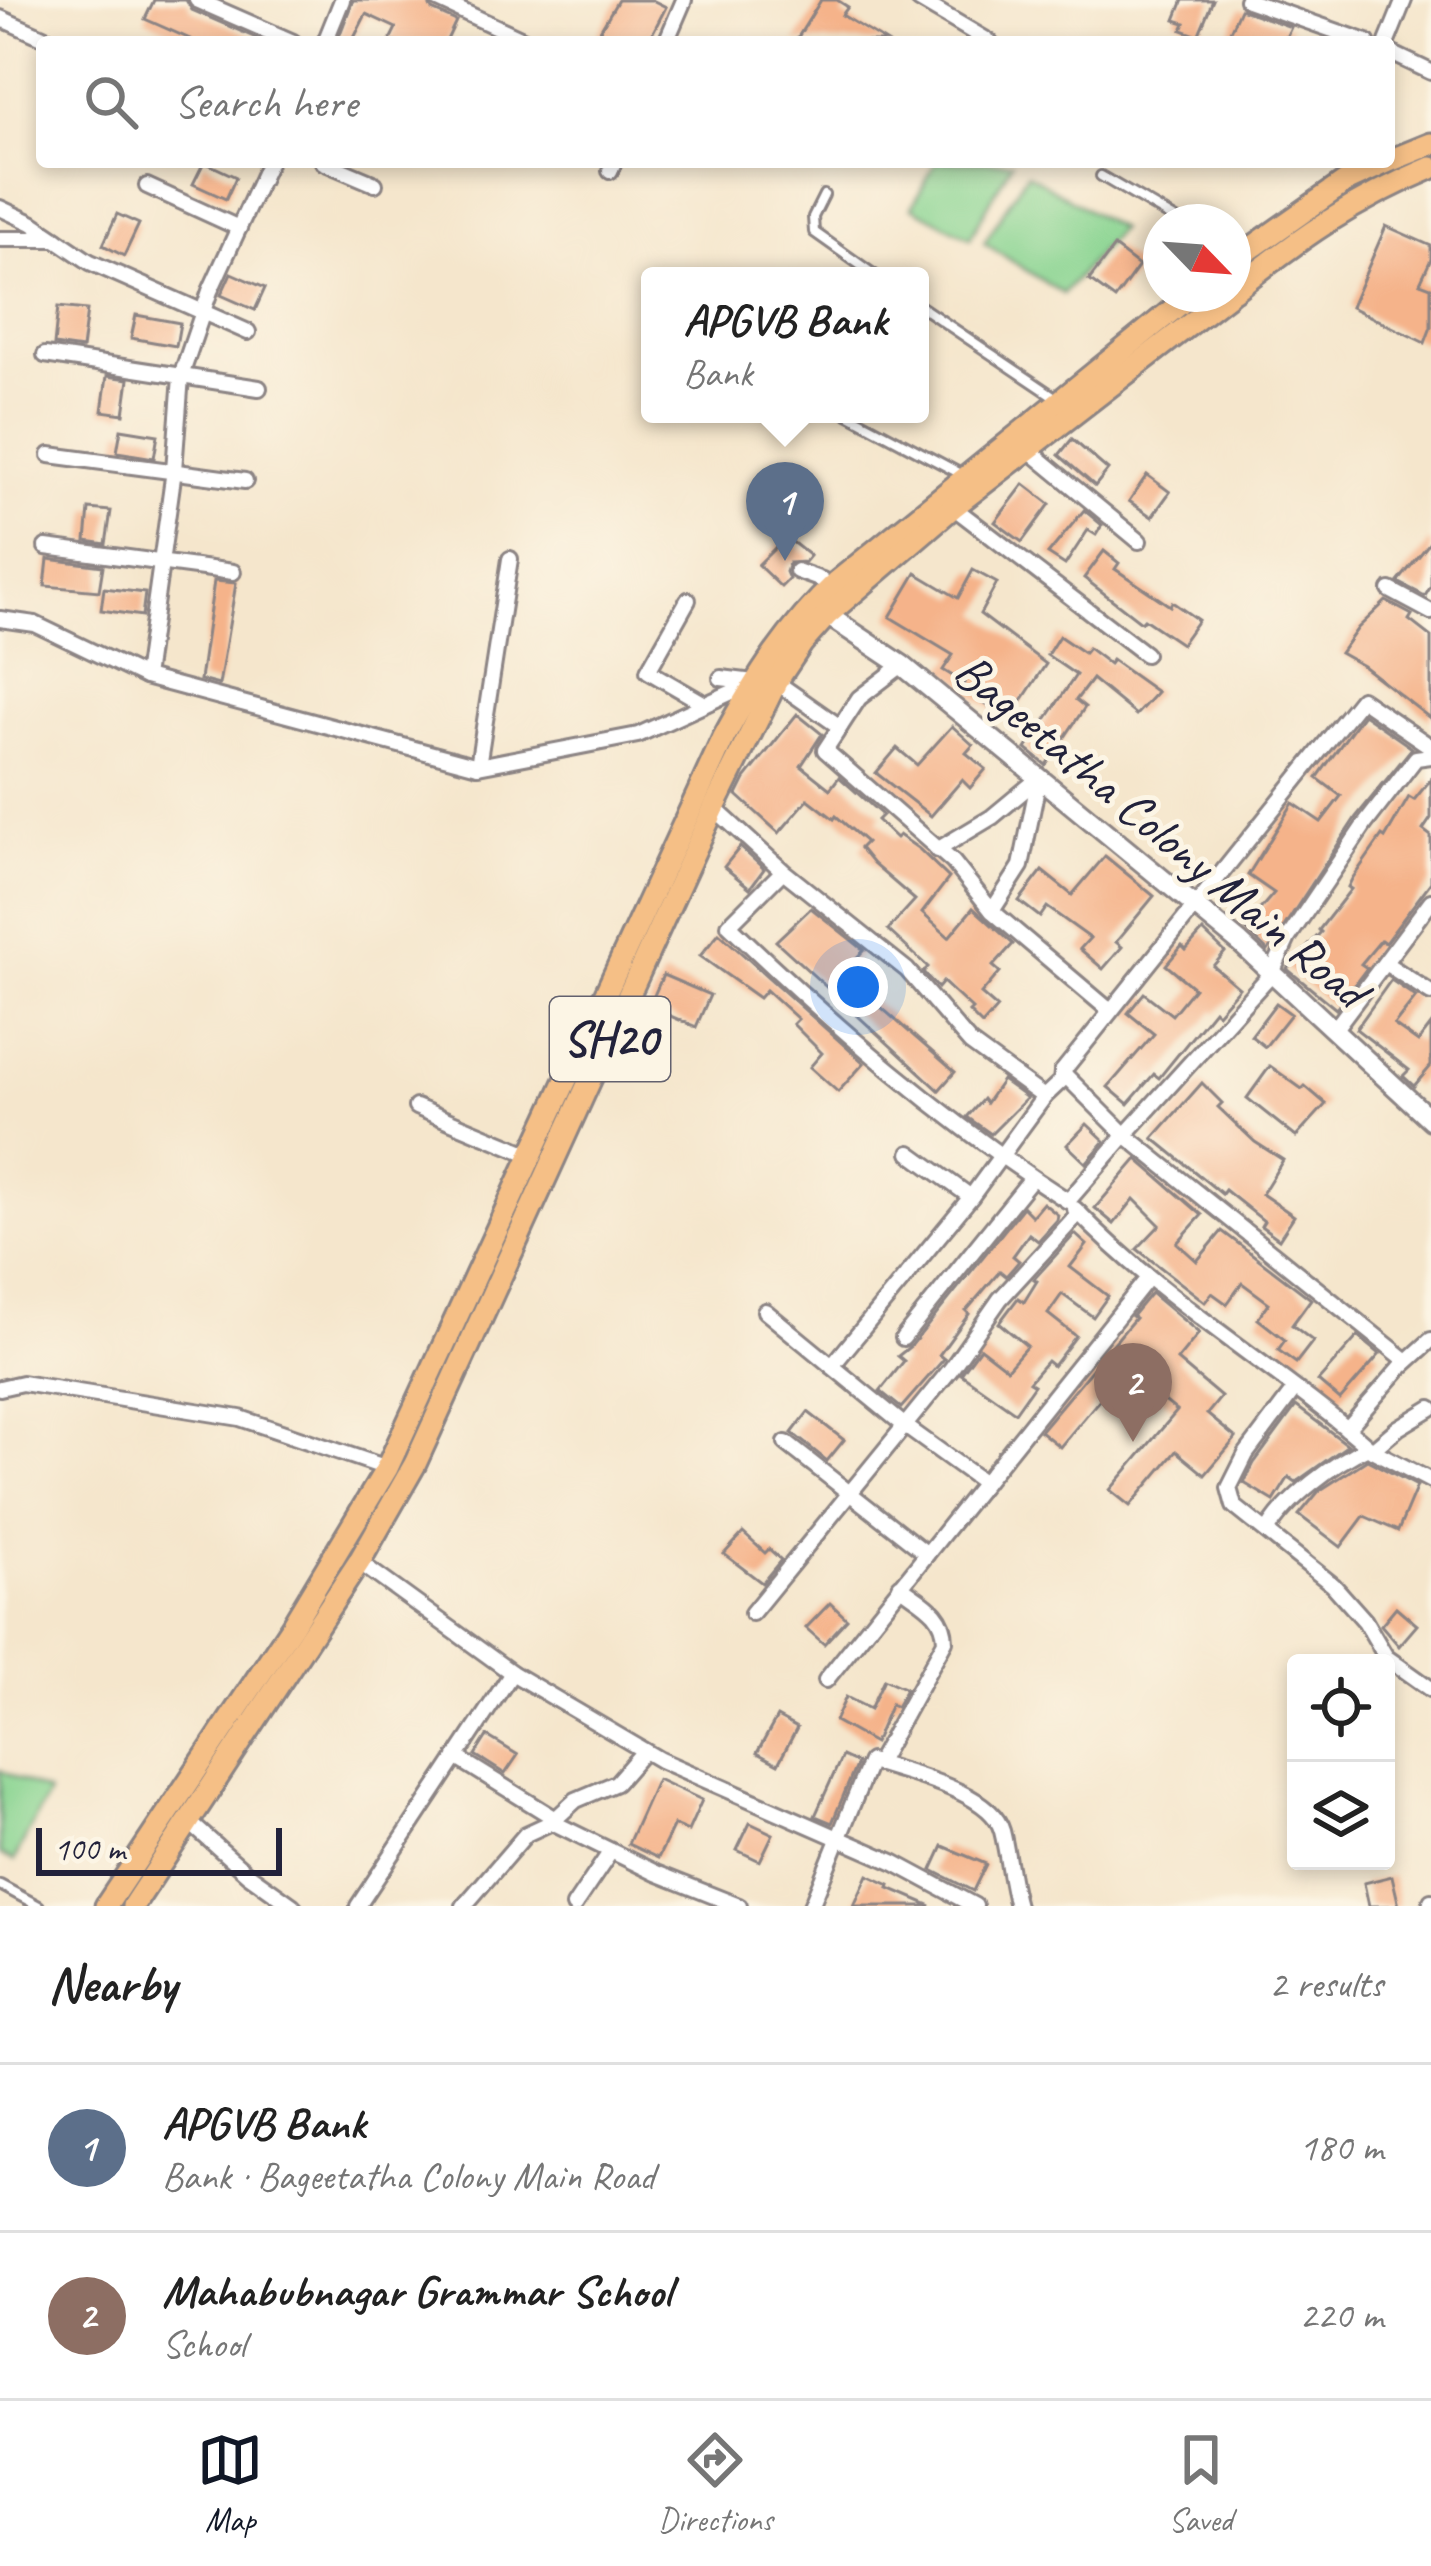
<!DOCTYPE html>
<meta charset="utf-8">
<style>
body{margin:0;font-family:Caveat,sans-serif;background:#f2f2f2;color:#222}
.controls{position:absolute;right:36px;bottom:36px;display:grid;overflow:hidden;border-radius:12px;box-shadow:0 6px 18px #0003}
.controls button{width:108px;height:108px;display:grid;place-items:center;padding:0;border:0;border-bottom:3px solid #e0e0e0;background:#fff;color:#222;font:60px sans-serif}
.compass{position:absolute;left:1143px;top:204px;width:108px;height:108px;border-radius:50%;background:#fff;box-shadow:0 6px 18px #0003;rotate:115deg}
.scale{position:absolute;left:36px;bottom:30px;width:246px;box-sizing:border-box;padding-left:12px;border:6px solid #22223b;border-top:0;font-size:33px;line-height:42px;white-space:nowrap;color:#22223b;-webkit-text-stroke:9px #fcf5e5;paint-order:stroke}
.you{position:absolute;left:858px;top:987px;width:42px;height:42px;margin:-30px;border:9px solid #fff;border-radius:50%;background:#1a73e8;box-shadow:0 0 0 18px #1a73e833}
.badge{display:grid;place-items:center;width:78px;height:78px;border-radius:50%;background:#111827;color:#fff;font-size:39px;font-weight:700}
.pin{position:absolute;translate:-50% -99px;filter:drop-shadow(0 3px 6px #0008)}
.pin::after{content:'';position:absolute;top:63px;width:42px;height:36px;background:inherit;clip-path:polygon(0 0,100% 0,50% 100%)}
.popup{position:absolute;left:641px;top:267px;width:288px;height:156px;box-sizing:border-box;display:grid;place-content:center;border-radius:12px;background:#fff;filter:drop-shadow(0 3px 9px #0005);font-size:39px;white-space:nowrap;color:#767676}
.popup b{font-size:45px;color:#222}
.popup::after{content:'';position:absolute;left:50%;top:100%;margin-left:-24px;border:24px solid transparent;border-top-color:#fff}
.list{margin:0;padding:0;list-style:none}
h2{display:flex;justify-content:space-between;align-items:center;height:156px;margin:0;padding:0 48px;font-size:51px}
h2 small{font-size:39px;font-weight:400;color:#767676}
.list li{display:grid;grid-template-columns:78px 1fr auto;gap:36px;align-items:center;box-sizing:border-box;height:168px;padding:0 48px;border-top:3px solid #e0e0e0}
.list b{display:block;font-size:45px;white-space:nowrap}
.list p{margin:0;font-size:39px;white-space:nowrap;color:#767676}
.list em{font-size:39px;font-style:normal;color:#767676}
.icon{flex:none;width:66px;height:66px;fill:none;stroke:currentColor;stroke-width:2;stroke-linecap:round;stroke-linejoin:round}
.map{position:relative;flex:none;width:1431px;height:1906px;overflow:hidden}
.search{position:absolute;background:#fff;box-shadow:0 6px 18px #0003;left:36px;right:36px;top:36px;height:132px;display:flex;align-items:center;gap:30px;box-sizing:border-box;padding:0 42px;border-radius:12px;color:#767676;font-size:45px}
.sheet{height:492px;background:#fff}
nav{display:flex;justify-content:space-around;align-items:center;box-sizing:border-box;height:168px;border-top:3px solid #e0e0e0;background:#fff;font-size:33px;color:#767676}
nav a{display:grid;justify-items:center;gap:6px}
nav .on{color:#111827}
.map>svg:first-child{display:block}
.green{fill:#89d491;stroke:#567b66;stroke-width:3}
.building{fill:#f5b38a}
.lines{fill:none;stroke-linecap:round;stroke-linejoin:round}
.service-casing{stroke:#8c8484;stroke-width:14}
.minor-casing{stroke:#8c8484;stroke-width:20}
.tertiary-casing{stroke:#8c8484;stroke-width:24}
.primary-casing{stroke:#8c8484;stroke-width:27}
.service{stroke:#fff;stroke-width:8}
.minor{stroke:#fff;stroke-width:14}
.tertiary{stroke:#fff;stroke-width:18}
.primary{stroke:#f5bf86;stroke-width:21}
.labels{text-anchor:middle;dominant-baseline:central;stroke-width:10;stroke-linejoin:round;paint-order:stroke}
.shield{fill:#fcf5e5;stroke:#63616e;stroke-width:3}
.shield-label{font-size:48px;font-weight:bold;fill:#22223b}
.street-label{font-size:51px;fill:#22223b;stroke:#fcf5e5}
</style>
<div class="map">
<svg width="1431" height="1906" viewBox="0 0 1431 1906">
<rect width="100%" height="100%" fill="#fcf5e5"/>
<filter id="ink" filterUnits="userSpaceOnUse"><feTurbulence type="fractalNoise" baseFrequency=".00833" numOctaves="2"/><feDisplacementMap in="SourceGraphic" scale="24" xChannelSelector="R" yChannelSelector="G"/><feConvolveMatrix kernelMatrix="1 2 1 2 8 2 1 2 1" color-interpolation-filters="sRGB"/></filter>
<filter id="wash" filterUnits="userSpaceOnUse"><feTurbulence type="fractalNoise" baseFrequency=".004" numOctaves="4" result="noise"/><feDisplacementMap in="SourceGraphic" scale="48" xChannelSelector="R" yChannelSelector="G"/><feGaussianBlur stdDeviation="2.7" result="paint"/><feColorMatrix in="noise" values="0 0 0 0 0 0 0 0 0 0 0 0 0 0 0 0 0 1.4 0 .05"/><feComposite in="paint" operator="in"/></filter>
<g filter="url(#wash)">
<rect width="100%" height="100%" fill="#f5e6cc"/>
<g class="green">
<path d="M936 162H1012L970 238 912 207Z"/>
<path d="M1027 173 1119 229 1063 294 984 243Z"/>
<path d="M0 1770 48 1793 14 1861 0 1854Z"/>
</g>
<g id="blocks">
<g class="building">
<path d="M154 0H186L192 10 265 42H197L145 19Z"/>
<path d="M353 0H427L432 10 456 21 446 42H389L396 28 366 14 352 42H337Z"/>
<path d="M618 0H652L666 7 648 42H629L617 36 614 42H593Z"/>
<path d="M821 0H837L848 7 842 15 886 42H795Z"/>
<path d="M1183 0H1213L1198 36 1182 30 1185 23 1175 20Z"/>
<path d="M1240 9 1291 27 1284 42H1225Z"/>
<path d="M204 162 236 177 226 199 193 184Z"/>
<path d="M117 214 139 224 124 256 103 245Z"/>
<path d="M1386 226 1431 246V259L1420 283 1431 287V327L1425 343 1351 307Z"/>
<path d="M1114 247 1139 266 1115 299 1089 280Z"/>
<path d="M231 273 265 288 255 310 221 295Z"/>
<path d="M58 307 87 310 82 349 54 345Z"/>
<path d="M136 315 180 323 176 346 131 338Z"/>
<path d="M107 376 129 379 124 414 102 411Z"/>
<path d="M121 429 158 435 154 458 117 452Z"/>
<path d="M1072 439 1108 470 1095 486 1059 455Z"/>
<path d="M1147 475 1170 492 1152 517 1129 501Z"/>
<path d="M1024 484 1050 504 1022 542 995 522Z"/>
<path d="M89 509 111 511 106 544 86 541Z"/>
<path d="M1084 510 1102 525 1096 535 1088 530 1065 565 1048 554Z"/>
<path d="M786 537 810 556 805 562 789 563 786 572 789 579 781 587 758 565Z"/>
<path d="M1431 541V586L1425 596 1398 582Z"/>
<path d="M1104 551 1119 563 1115 569 1170 606 1172 602 1198 620 1181 644 1144 619 1141 622 1084 578Z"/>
<path d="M48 559 103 566 99 591 45 586Z"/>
<path d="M973 570 997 583 980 614 1046 664 1009 720 961 688 964 683 943 670 953 655 890 617 916 573 958 598Z"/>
<path d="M214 581 236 583 219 685 200 680Z"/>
<path d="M104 588 145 593 142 616 101 610Z"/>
<path d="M1386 601 1412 615 1409 620 1431 637V719L1363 666 1340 653 1358 628Z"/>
<path d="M1059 636 1084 653 1088 648 1109 664 1112 660 1157 692 1136 715 1092 679 1076 700 1085 707 1046 765 1026 749 1076 675 1047 655Z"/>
<path d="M797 714 822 734 801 766 830 789 839 777 882 815 877 820 896 838 899 835 919 849 949 878 922 913 949 937 973 908 1013 944 993 966 1000 972 981 994 997 1008 982 1025 969 1012 972 1009 943 982 938 988 923 972 928 967 888 930 915 900 873 864 860 848 866 842 836 816 834 819 808 799 779 833 737 795 745 779Z"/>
<path d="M1363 714 1412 748 1356 817 1268 951 1244 928 1274 893 1248 875 1293 803 1321 822 1341 796 1317 778Z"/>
<path d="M952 726 973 745 966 753 986 769 970 788 962 780 931 816 876 773 897 748 917 765Z"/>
<path d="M1431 779V818L1423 830 1431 836V882L1385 943 1381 940 1361 964 1367 968 1336 1009 1287 969 1321 932 1319 930 1351 889 1348 887 1352 879 1382 836 1385 838 1409 797 1414 800Z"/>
<path d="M740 847 764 869 750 888 724 867Z"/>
<path d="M1105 856 1154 896 1116 942 1122 947 1103 969 1080 949 1090 938 1047 907 1040 917 1019 901 1042 871 1072 895Z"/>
<path d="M811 908 864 950 842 973 955 1072 939 1090 776 941Z"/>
<path d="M1203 931 1225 952 1213 966 1239 988 1217 1013 1214 1010 1159 1078 1154 1074 1128 1104 1108 1087 1154 1034 1128 1013 1144 993 1172 1015 1194 988 1166 965 1182 946 1186 950Z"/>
<path d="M719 933 864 1063 838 1092 810 1067 822 1053 793 1024 798 1019 766 990 759 998 700 956Z"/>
<path d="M663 975 710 995 696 1027 649 1007Z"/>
<path d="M1391 980 1416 997 1394 1025 1418 1042 1431 1025V1066L1414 1086 1403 1076 1409 1070 1356 1029Z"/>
<path d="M1276 1003 1291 1014 1265 1047 1251 1036Z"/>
<path d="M1270 1066 1302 1089 1305 1086 1326 1104 1296 1137 1247 1098Z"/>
<path d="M1002 1080 1027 1098 991 1134 967 1117 983 1099 986 1103Z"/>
<path d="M1202 1083 1222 1103 1218 1107 1255 1142 1283 1160 1262 1194 1294 1216 1279 1239 1261 1226 1264 1221 1225 1190 1222 1194 1153 1138Z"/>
<path d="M1087 1124 1105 1141 1086 1163 1067 1145Z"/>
<path d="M1137 1159 1202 1215 1177 1243 1197 1261 1222 1231 1311 1299 1292 1325 1313 1341 1296 1363 1278 1350 1285 1340 1258 1319 1269 1303 1242 1283 1227 1304 1212 1293 1205 1302 1137 1249 1160 1225 1134 1199 1114 1224 1095 1208Z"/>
<path d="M1043 1203 1058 1215 1057 1220 1038 1241 1029 1234 1013 1256 1019 1261 1014 1267 1006 1276 1000 1271 966 1311 969 1314 939 1355 944 1359 901 1408 880 1391 904 1361 898 1356 912 1345 1023 1207 1032 1216Z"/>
<path d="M1075 1234 1087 1245 1070 1267 1108 1296 1093 1317 1062 1294 1048 1314 1076 1336 1053 1366 1047 1361 1029 1382 1034 1385 1015 1412 961 1374 980 1348 1007 1369 1027 1346 999 1323 1018 1298 1024 1302 1037 1281 1034 1279Z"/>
<path d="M1151 1293 1199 1333 1177 1360 1221 1397 1207 1414 1236 1438 1205 1475 1176 1451 1130 1506 1110 1490 1177 1411 1125 1369 1060 1447 1040 1431 1135 1318 1132 1316Z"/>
<path d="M1358 1336 1380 1354 1340 1400 1318 1381Z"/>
<path d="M1296 1406 1348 1445 1296 1482 1289 1477 1274 1501 1244 1483 1254 1463Z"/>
<path d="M808 1412 844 1440 827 1461 792 1433Z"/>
<path d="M1367 1460 1417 1486 1398 1531 1364 1516 1341 1547 1299 1515 1319 1491Z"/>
<path d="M743 1533 765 1553 769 1549 781 1560 762 1583 724 1554Z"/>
<path d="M830 1603 847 1619 824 1644 806 1628Z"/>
<path d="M1396 1607 1417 1625 1399 1646 1381 1625Z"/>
<path d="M884 1679 906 1689 896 1707 891 1704 874 1743 835 1721 846 1697 870 1709Z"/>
<path d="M777 1717 797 1728 778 1764 757 1753Z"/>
<path d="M487 1736 518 1755 505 1774 475 1755Z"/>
<path d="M842 1756 857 1763 832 1823 815 1816Z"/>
<path d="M657 1779 702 1800 688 1831 674 1825 658 1858 628 1844Z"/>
<path d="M750 1823 773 1834 760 1861 737 1850Z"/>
<path d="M943 1846 986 1864 973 1891 932 1870Z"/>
<path d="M868 1875 890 1885 889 1888 931 1906H854Z"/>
<path d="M1392 1876 1399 1906H1369L1364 1883Z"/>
</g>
</g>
</g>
<g filter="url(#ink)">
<use href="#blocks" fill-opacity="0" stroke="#8c8484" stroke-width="3"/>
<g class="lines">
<defs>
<g id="service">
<path d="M1101 176 1180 222"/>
<path d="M824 195 813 217 814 232 876 276"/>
<path d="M920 306 1058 399"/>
<path d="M848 414 963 475"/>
<path d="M0 1885 39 1906"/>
</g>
<g id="minor">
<path d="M197 0 293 42"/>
<path d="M438 0 529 42"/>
<path d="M919 0 990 42"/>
<path d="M1247 0 1367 42"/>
<path d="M0 18 54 42"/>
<path d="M325 42 342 0"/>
<path d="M666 42 684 0"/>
<path d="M1387 42 1404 0"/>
<path d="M1389 52 1431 72"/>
<path d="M323 162 375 184"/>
<path d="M610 171 614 162"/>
<path d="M147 186 239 228"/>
<path d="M0 208 32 223 90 262 248 332"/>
<path d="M0 239H56"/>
<path d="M45 355 259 388"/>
<path d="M1030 451 1139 541"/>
<path d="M50 455 245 481"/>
<path d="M953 507 1145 654"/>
<path d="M46 547 233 572"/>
<path d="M797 571 822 580 831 588"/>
<path d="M1390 590 1431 612"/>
<path d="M688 600 648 671 705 704"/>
<path d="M0 619 35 624 145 677 478 766 638 735 754 682H776L840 727"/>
<path d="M902 665 859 698 825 750 953 862 992 911 1021 866 1039 778"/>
<path d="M145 677 174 470 181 376 210 291 269 162"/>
<path d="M721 678 754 682"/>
<path d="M478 766 510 559"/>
<path d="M714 808 783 871 729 925C834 1026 945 1122 1068 1201L1125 1135 1062 1072 1061 1081 1044 1097 970 1043 907 970 783 871"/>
<path d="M937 850 992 817 1039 778"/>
<path d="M992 911 1109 1010"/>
<path d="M1385 963 1431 993"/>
<path d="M1334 1030 1431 901"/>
<path d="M1062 1072 1361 699 1431 747"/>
<path d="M416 1107 531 1155"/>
<path d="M910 1153 971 1197"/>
<path d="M1075 1209C1164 1302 1276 1366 1372 1450L1398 1428 1431 1408"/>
<path d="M765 1311 905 1426 984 1483"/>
<path d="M903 1338 1032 1178"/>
<path d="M1407 1361 1125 1135 1272 973 1288 938 1365 824 1416 758 1431 756"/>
<path d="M832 1366 971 1197 1044 1097"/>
<path d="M0 1388 22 1383 240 1418 387 1468"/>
<path d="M1295 1389 1246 1454 1229 1488 1234 1506 1333 1585 1365 1621 1386 1657 1431 1689"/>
<path d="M1347 1429 1400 1368 1431 1340"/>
<path d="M786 1443 927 1554"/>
<path d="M1372 1450 1431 1481"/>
<path d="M1268 1530C1287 1498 1334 1463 1368 1447"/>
<path d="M359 1562 512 1673 660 1760 895 1863 975 1906"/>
<path d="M752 1613 951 1369 1000 1299 1079 1213"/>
<path d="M826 1680 1148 1278"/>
<path d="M456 1757 556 1819"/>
<path d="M877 1764 945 1641C945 1612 921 1602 900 1586"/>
<path d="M188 1821 248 1874 293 1906"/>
<path d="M552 1822 656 1873 739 1906"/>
<path d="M358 1906 512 1673"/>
<path d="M464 1906 526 1834 552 1822 576 1800 616 1783 644 1751"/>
<path d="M574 1906 611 1851"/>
<path d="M811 1906 870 1761C905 1773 991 1791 1002 1831 1008 1855 1010 1881 1017 1906"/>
<path d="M1430 1906 1431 1901"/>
</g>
<path id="tertiary" d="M827 615 902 665 1240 943 1431 1120"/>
<g id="primary">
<path d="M1389 161 1431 144"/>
<path d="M1233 261 1348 180 1387 162"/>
<path d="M1233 291C1300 238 1352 201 1431 168"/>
<path d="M106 1906 292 1626 387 1468 724 737C756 678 788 628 837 582L1192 294"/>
<path d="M133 1906 359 1562 415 1464 714 808 776 682 802 643 827 615 953 507 1229 294"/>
</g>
</defs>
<use href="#service" class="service-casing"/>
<use href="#minor" class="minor-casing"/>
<use href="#tertiary" class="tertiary-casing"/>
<use href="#primary" class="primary-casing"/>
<use href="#service" class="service"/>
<use href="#minor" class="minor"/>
<use href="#tertiary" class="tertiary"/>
<use href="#primary" class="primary"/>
</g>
</g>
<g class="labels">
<rect class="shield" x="550" y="997" width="120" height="84" rx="9"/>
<g class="shield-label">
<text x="610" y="1039">SH20</text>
</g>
<g class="street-label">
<text transform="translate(1161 830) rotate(40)">Bageetatha Colony Main Road</text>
</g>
</g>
</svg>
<div class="controls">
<button><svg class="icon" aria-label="locate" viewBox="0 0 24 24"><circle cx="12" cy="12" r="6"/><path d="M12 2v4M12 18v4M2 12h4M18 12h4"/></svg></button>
<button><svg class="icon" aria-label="layers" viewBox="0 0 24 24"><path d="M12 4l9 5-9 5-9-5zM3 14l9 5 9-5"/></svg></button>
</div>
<svg class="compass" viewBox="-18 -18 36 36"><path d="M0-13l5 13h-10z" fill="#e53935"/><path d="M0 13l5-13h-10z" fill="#767676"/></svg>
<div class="scale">100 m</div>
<div class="you"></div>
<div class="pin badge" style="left:785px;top:561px;background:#5c6f8a">1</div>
<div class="popup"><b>APGVB Bank</b>Bank</div>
<div class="pin badge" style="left:1133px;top:1442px;background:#8d6e63">2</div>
<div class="search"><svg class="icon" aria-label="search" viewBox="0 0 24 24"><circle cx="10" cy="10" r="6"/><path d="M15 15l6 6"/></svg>Search here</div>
</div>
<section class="sheet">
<h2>Nearby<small>2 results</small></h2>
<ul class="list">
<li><span class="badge" style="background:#5c6f8a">1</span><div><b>APGVB Bank</b><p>Bank · Bageetatha Colony Main Road</p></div><em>180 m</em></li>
<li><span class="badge" style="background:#8d6e63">2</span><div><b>Mahabubnagar Grammar School</b><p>School</p></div><em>220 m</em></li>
</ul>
</section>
<nav>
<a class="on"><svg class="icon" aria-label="map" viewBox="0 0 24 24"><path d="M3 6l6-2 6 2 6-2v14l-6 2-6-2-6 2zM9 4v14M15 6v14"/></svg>Map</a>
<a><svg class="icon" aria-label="directions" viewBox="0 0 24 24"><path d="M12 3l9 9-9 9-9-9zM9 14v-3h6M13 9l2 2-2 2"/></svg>Directions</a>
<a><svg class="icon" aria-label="saved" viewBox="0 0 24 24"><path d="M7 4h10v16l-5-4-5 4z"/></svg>Saved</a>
</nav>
